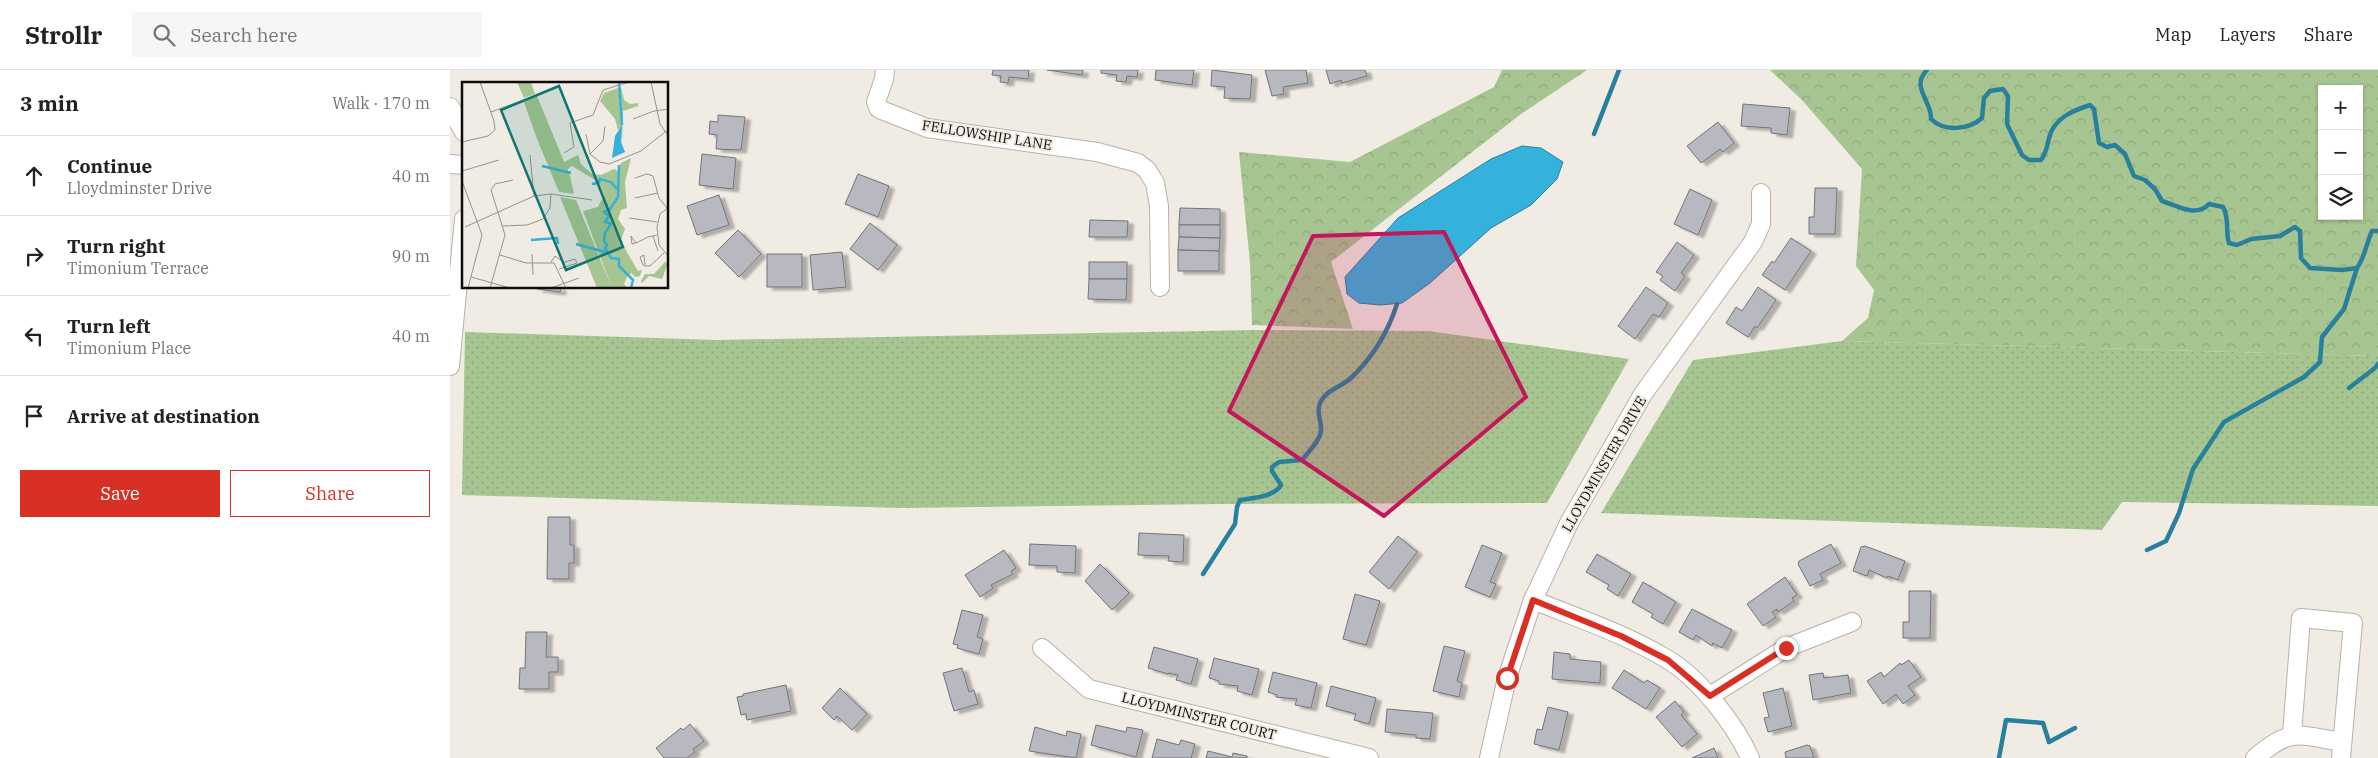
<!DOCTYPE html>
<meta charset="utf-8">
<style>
body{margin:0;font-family:"IBM Plex Serif",serif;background:#f6f6f6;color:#222}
.controls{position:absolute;right:15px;top:15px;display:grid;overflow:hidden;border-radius:0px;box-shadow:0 1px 4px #0004}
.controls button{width:45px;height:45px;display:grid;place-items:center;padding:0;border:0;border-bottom:1px solid #e0e0e0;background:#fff;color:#222;font:25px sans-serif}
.stop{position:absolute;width:15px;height:15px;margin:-11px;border:4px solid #d93025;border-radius:50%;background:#fff}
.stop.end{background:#d93025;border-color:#fff;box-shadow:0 1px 5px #0008}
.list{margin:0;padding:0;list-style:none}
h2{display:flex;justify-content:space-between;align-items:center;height:65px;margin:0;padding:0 20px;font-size:21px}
h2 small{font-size:16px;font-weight:400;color:#767676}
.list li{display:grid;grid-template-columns:32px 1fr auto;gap:15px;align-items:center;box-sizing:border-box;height:80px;padding:0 20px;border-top:1px solid #e0e0e0}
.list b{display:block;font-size:19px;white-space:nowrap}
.list p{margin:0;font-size:16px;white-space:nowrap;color:#767676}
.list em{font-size:16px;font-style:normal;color:#767676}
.actions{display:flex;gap:10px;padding:15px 20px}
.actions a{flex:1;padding:11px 0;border:1px solid #d93025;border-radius:0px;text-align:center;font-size:18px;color:#d93025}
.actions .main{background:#d93025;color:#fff}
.icon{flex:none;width:28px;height:28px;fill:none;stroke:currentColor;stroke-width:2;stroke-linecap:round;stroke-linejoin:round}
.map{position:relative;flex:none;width:1928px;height:688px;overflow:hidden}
header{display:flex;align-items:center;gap:30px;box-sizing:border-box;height:70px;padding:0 25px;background:#fff;border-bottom:1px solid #e0e0e0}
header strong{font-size:24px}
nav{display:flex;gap:28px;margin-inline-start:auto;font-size:18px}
.search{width:350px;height:45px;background:#f6f6f6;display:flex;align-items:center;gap:12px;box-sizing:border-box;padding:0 18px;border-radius:0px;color:#767676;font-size:19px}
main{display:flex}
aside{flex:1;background:#fff}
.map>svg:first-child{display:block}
.grass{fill:url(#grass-dots)}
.forest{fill:url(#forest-crowns);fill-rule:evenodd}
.water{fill:#35b2dc;stroke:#29809d}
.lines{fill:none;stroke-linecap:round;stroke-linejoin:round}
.stream{stroke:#29809d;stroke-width:4.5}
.building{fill:#b8b8c0;stroke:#73737b;filter:url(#shadow)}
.minor-casing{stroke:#b6b2ab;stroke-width:20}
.minor{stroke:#fff;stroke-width:18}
.route{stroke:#d93025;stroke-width:6}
.marked{fill:#c2185b;fill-opacity:0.2;stroke:#c2185b;stroke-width:4;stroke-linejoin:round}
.labels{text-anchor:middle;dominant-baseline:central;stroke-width:4;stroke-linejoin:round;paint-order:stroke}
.street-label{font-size:14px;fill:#0e0c0a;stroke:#f0ece4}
.inset-river{fill:none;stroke:#35b2dc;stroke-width:2.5}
.inset-road{fill:none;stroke:#96928d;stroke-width:1}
.view{fill:#0f766e;fill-opacity:0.15;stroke:#0f766e;stroke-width:2.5}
.inset-edge{fill:none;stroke:#0e0c0a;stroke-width:2.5}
</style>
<header>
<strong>Strollr</strong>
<div class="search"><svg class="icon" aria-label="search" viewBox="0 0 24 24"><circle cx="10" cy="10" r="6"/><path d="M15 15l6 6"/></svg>Search here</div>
<nav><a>Map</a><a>Layers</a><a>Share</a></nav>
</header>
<main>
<aside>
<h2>3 min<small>Walk · 170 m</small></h2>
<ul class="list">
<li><svg class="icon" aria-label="ahead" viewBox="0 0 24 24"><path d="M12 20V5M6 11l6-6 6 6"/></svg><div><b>Continue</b><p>Lloydminster Drive</p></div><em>40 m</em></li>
<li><svg class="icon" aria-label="right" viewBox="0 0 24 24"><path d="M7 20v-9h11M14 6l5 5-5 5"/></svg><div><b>Turn right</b><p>Timonium Terrace</p></div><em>90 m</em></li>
<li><svg class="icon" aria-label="left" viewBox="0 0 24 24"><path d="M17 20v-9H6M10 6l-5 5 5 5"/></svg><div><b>Turn left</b><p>Timonium Place</p></div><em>40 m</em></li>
<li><svg class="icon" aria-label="arrive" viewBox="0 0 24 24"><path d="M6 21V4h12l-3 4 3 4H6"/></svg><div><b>Arrive at destination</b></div></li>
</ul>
<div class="actions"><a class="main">Save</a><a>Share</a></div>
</aside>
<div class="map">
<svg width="1928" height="688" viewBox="0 0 1928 688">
<defs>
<pattern id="grass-dots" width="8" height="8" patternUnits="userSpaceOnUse" patternTransform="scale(1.25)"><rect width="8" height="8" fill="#a7c590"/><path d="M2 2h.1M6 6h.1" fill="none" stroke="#8fa87b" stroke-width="1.8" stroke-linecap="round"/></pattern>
<pattern id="forest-crowns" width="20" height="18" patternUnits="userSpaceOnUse" patternTransform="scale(1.25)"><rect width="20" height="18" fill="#a7c590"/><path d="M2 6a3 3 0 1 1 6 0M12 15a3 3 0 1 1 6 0" fill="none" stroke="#8fa87b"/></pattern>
<filter id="shadow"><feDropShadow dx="5.5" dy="3" stdDeviation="1" flood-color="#0004"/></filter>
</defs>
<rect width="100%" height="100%" fill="#f0ece4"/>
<g class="grass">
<path d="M803 260 978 261 1179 289 1097 433 770 434 451 438 12 425 15 262 267 270Z"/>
<path d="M1392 271 1928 286V436L1672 432 1652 460 1151 443 1243 290Z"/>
</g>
<g class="forest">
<path d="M1052 0H1137L1071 44 881 192 903 259 802 255 800 193 789 82 900 92 1044 17Z"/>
<path d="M1320 0H1928V286L1392 271 1418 248 1424 220 1406 196 1412 99 1352 30ZM1872 19H1909V146H1872Z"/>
</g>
<path class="water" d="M1072 76 1091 78 1113 92 1107 109 1081 135 1041 158 980 213 952 233 930 235 909 233 897 224 895 207 948 148 1041 89Z"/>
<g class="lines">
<g class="stream">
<path d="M1477 0C1460 17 1482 31 1481 49 1494 62 1519 60 1532 48L1534 28 1540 21 1553 19 1558 26 1557 54 1572 85 1579 90H1591C1596 84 1597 76 1599 68 1604 48 1622 41 1640 35L1644 39 1649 73 1657 77 1665 75 1675 84 1684 106 1695 110 1705 119 1712 131C1728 136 1746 148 1759 134L1773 137C1780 149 1775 161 1779 173L1787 175 1801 169 1830 166 1845 157 1850 161 1851 188 1860 198 1892 200 1907 198C1915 187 1916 174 1922 161H1928"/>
<path d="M1144 64 1169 0"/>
<path d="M1899 318 1925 298 1928 294"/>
<path d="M1697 480 1716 471 1729 443 1743 399 1774 352 1854 307 1870 292 1872 267 1894 239 1907 198"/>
<path d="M753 504 785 454 787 437 790 430C803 428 824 427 831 415L822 401V397L829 392 852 390C858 382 870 371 871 361 872 350 865 342 871 331 878 319 891 317 901 308 922 288 938 262 947 234"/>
<path d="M1549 688 1556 650 1593 653 1599 672 1625 658"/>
</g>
</g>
<g class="building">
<path d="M543 0H579L578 9 559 7 558 13 550 12 551 6 542 5Z"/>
<path d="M597 0H633L632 5Z"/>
<path d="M651 0H688L687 7 677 6 676 12 666 11 667 5 651 3Z"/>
<path d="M706 0H744L742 15 705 10Z"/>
<path d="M762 0 802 5 800 29 774 28 775 17 761 16Z"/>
<path d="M815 0H856L858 13 833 17 834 24 822 26Z"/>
<path d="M876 0H915L917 6 892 13 891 10 880 14Z"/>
<path d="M1293 34 1340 38 1337 65 1321 63V58L1291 56Z"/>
<path d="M268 45 295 47 291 80 266 79 267 65 259 64 260 51 268 52Z"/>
<path d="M1268 52 1284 73 1273 82 1270 79 1251 93 1237 76Z"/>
<path d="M252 84 286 88 283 119 249 115Z"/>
<path d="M408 104 439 116 428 147 395 134Z"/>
<path d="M1365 118H1387L1385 164H1359V147H1364Z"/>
<path d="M1240 119 1262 130 1248 165 1224 154Z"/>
<path d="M269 125 279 155 247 165 237 136Z"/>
<path d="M730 138 770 139V155H729Z"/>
<path d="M640 150 678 151 677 167H639Z"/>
<path d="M420 153 447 175 428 200 400 179Z"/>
<path d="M729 155H770V168L729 167Z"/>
<path d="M288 160 311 184 289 207 265 183Z"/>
<path d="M729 167 770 168 769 181 728 180Z"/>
<path d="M1341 168 1361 181 1335 220 1312 205 1322 191 1324 193Z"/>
<path d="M1227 172 1244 185 1231 203 1235 206 1225 221 1210 210 1213 206 1206 202Z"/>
<path d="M728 180 769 181V201H728Z"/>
<path d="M392 182 396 217 363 220 360 185Z"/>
<rect x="317" y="184" width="35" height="33"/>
<rect x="639" y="192" width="38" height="17"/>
<path d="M639 209H677L676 230 638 229Z"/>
<path d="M1196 217 1218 233 1209 247 1203 244 1185 269 1168 256Z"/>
<path d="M1308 217 1326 230 1307 258 1305 256 1298 267 1276 253 1286 237 1292 241Z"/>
<path d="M87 218H111L110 222 87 219Z"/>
<path d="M98 447H120V475H124V493H119V509H97Z"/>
<path d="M689 463 734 465 733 492 718 491 719 486 688 485Z"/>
<path d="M948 466 967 482 939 519 919 502Z"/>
<path d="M580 474 626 476 625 503 607 502V496L579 495Z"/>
<path d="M1381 474 1391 493 1370 504 1373 510 1360 516 1348 494 1349 491Z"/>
<path d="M1032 475 1052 483 1040 512 1046 514 1040 527 1015 517Z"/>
<path d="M1415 476 1455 491 1448 510 1438 506 1437 508 1419 500 1417 506 1403 501 1411 477Z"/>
<path d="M554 480 566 498 561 501 563 504 541 515 543 518 530 527 515 505Z"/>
<path d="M1147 484 1181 504 1168 526 1157 519 1159 515 1136 502Z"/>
<path d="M650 494 679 523 662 540 635 511Z"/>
<path d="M1335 507 1347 525 1342 528 1344 531 1328 542 1327 539 1322 542 1326 547 1313 556 1297 534Z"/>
<path d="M1193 512 1226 532 1213 554 1201 547 1203 544 1182 532Z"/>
<path d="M1459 521H1481L1480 568H1453V552H1459Z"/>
<path d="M905 524 930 531 916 575 893 569Z"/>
<path d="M1242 539 1282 560 1272 578 1263 573 1262 576 1246 565 1243 570 1229 562Z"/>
<path d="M512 540 533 545 527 567 533 569 529 584 507 578 508 575 503 574Z"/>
<path d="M76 562H97L96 587H108V602H99V619H69L70 598H75Z"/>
<path d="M994 576 1015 581 1007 611 1012 613 1009 627 983 621Z"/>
<path d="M704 577 748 589 741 614 726 610 728 605 719 603 718 604 698 598Z"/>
<path d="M1104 582 1120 584V589L1151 592 1150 613 1102 609Z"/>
<path d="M764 588 809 599 802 625 787 621 788 616 769 614V611L759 608Z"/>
<path d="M1459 590 1471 607 1458 616 1465 625 1453 634 1446 624 1433 634 1417 611 1431 602 1434 607 1450 593 1451 595Z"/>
<path d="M512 598 519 622 524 620 528 634 504 641 493 603Z"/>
<path d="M1174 600 1194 613 1197 610 1210 618 1196 639 1162 618Z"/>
<path d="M823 602 867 613 861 638 845 635 847 629 826 627 827 625 818 622Z"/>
<path d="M1373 603 1374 608 1398 605 1401 623 1363 630 1359 605Z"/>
<path d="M336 615 341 641 297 650 296 644 291 645 287 627 293 626V624Z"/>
<path d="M881 616 926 628 919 654 904 650 906 644 876 636Z"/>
<path d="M390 618 417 644 402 660 387 646 384 650 372 638Z"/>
<path d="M1333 618 1342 656 1318 662 1314 648 1319 647 1313 623Z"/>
<path d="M1225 631 1234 642 1231 645 1247 664 1232 677 1206 647Z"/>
<path d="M1098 637 1118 642 1109 680 1084 674 1087 659 1092 660Z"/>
<path d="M937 639 983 643 980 669 966 668V665L935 662Z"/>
<path d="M240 654 254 671 243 679 245 682 237 688H214L206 678 231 658 233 660Z"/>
<path d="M646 655 676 662 677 657 693 660 686 687 641 675Z"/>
<path d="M585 657 616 666 617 661 631 664 626 688 579 681Z"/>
<path d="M707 669 729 675 731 670 745 674 741 688H702Z"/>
<path d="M1357 675 1360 676 1364 688H1336L1335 682Z"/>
<path d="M1264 678 1268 688H1242Z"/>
<path d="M758 681 782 687 783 683 797 686V688H756Z"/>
</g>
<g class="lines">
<defs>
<g id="minor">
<path d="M435 0 434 9 426 32 429 39 477 58 647 82 688 93 697 100 705 113 709 136 710 217"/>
<path d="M0 37 14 62"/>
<path d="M0 94 14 95"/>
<path d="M0 296 14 149"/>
<path d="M1083 530C1128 548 1175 564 1217 589 1249 608 1285 654 1300 688"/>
<path d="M592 578 639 619 919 688"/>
<path d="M1260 626 1336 578 1402 552"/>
<path d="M1842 664 1851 548 1903 553 1891 688"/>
<path d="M1039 688 1057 608 1083 530 1119 453 1193 324 1303 172 1311 154V123"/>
<path d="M1805 688C1841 657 1848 665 1892 672"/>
</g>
</defs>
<use href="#minor" class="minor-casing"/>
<use href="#minor" class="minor"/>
</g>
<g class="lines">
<path class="route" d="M1057 608 1083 530 1171 566 1218 590 1260 626 1336 578"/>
</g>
<path class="marked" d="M994 162 1076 327 934 446 779 341 863 166Z"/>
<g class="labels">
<g class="street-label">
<text transform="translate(537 65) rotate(9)">FELLOWSHIP LANE</text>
<text transform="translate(1154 394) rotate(-60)">LLOYDMINSTER DRIVE</text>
<text transform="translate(749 646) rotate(14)">LLOYDMINSTER COURT</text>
</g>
</g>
<g transform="translate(12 12)">
<rect width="206" height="206" fill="#f0ece4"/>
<path d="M55 0H69L73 12 62 16ZM75 14 108 94 112 112 97 110 75 57 62 20ZM98 115 114 118 150 206H135Z" fill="#a7c590"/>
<path d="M159 5 162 18 168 22 176 21V24L161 29 160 62 159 45 156 48 153 37 138 19 142 11ZM116 73 119 82 130 92 139 93 152 87 156 89 159 81 169 76 163 100 165 126 159 128 156 137 163 147 159 158 162 165 176 189 180 188 178 194 173 195 169 191 165 195 162 202 165 206H150L121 129 136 125 142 113 139 106 135 99 110 84 105 88 102 80ZM203 180 206 181 200 197 187 194 180 201 179 199 183 192H192Z" fill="#a7c590"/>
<path d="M160 43 159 60 163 70 150 76 153 54Z" fill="#35b2dc"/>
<path class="inset-river" d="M157 0 160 43M157 83 156 115 148 127 142 130 147 134 143 140 149 142 143 151 142 159 145 163 143 166 149 176 157 177V184L171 198 169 206M80 84 109 91M130 102 137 101 138 97 149 100 155 107M69 158 95 156 96 162M114 162 143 170"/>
<path class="inset-road" d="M189 0 198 42 207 55M29 30 94 6M171 37 192 29 207 27M124 52 128 72 138 80 147 82 179 69 207 47M0 60 26 54 33 48 32 39 18 0M102 71 112 65 108 41 131 33 141 8 167 0M128 72 141 59 143 44M68 73 72 114M0 89 37 78M173 96 185 92 191 94 197 116 205 126M0 99 20 153 6 206M173 116 196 111M207 125 198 132 195 145 197 163 207 175M167 136 195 140M41 144 65 143 81 137 88 126 89 112M3 145 72 114 89 112 130 118M191 154 196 169M174 161 169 154 170 162 174 161 186 155 195 153M70 172 71 193M38 173 64 181H92L104 206M89 180 93 174 103 181M183 183 182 173 178 175 181 183 183 184H188L202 171M97 187 115 181 113 177 103 180M9 195 48 206M28 206 43 153 29 108 33 102 51 98M89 206 117 196"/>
<path class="view" d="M97 4 161 165 104 188 39 28Z"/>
<rect width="206" height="206" class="inset-edge"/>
</g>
</svg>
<div class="controls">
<button>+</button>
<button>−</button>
<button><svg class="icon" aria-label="layers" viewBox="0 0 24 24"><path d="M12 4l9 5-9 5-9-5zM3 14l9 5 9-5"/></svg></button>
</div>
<div class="stop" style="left:1057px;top:608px"></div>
<div class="stop end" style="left:1336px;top:578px"></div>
</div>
</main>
